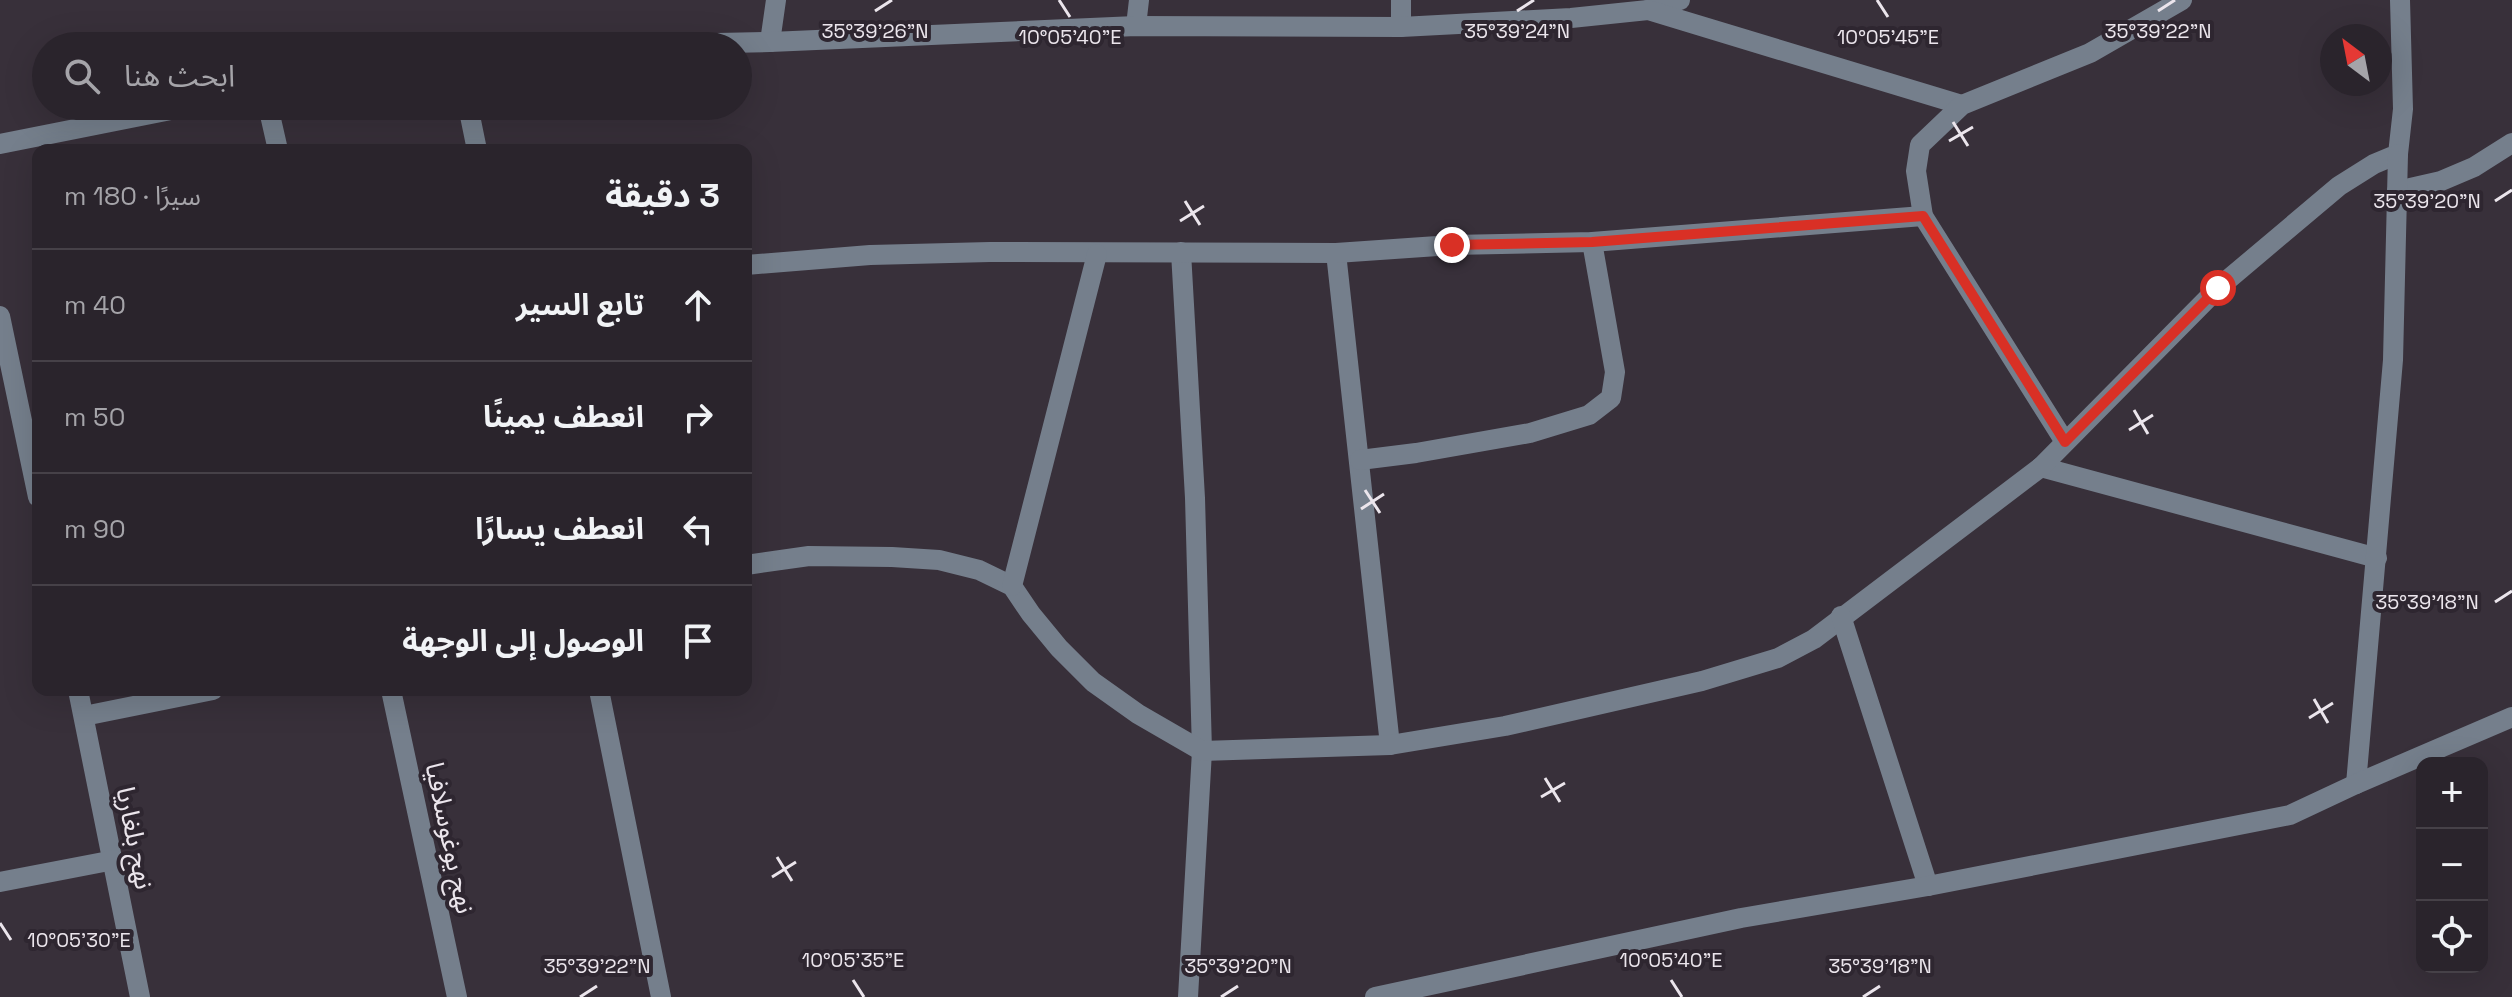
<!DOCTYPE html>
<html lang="ar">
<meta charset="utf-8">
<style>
body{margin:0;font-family:"Space Grotesk","Noto Sans Arabic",sans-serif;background:#363038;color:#f1f3f6;direction:rtl}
.controls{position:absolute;right:24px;bottom:24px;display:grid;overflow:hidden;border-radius:16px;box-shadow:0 8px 32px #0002}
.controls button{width:72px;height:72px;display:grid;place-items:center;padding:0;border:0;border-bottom:2px solid #464148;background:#2a242c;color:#f1f3f6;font:40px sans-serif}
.compass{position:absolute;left:2320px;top:24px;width:72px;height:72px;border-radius:50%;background:#2a242c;box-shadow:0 8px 32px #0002;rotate:328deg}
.stop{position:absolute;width:24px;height:24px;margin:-18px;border:6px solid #d93025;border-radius:50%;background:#fff}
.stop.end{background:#d93025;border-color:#fff;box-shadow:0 2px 8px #0008}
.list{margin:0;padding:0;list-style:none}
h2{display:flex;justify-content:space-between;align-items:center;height:104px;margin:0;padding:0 32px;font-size:34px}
h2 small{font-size:26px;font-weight:400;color:#a5a4a9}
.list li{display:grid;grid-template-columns:52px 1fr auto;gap:24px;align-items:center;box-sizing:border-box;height:112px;padding:0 32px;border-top:2px solid #464148}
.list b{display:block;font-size:30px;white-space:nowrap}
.list em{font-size:26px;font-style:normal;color:#a5a4a9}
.icon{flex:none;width:44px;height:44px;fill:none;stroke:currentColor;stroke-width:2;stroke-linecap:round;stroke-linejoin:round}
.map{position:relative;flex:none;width:2512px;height:997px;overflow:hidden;direction:ltr}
.search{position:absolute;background:#2a242c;box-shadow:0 8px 32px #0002;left:32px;top:32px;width:720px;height:88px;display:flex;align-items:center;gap:20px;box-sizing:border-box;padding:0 28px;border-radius:44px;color:#a5a4a9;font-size:30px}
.panel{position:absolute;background:#2a242c;box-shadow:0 8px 32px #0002;left:32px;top:144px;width:720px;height:552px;border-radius:16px;direction:rtl}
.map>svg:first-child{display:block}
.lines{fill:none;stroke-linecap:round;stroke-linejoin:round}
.minor{stroke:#757f8c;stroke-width:20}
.route{stroke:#d93025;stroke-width:10}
.ticks{fill:none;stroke:#ebe5ec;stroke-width:3}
.labels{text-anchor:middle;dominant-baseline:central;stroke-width:8;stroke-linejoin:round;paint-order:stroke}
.street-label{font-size:26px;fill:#ebe5ec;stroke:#2e2630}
.ticks-label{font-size:20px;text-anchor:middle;fill:#ebe5ec;stroke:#2e2630;stroke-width:8;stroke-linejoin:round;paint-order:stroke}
</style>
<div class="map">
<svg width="2512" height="997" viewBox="0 0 2512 997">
<rect width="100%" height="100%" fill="#38303a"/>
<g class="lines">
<g class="minor">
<path d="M1648 10 1680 0"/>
<path d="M1136 26 1139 0"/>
<path d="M1401 27V0"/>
<path d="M770 42 776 0"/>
<path d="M576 46 770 42 1136 26 1401 27 1571 18 1648 10 1962 105"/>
<path d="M268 106 278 150"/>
<path d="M468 106 477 150"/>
<path d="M0 144 191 106"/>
<path d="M2397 191 2441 181 2474 167 2512 143"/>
<path d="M1181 252 1195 498 1202 751 1188 997"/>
<path d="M1336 253 1390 745"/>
<path d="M746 265 870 255 990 252 1336 253 1452 245 1592 242 1923 216"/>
<path d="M0 316 38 497"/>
<path d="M2065 442 1923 216 1916 171 1920 145 1962 105 2090 53 2182 0"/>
<path d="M1360 460 1416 453 1530 433 1589 415 1611 398 1615 372 1592 242"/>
<path d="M2041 467 2377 558"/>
<path d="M746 565 809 556 892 557 939 560 979 570 1012 586 1031 614 1059 648 1093 682 1138 714 1202 751 1390 745 1505 726 1702 681 1778 658 1814 639 2041 467 2218 288 2339 186 2374 164 2398 154 2403 109 2400 0"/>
<path d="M1012 586 1097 254"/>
<path d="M1841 616 1928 886"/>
<path d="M78 690 140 997"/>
<path d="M391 690 457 997"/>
<path d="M599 690 661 997"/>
<path d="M84 716 213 690"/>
<path d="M2356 784 2393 360 2398 154"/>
<path d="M0 882 114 860"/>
<path d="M1375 997 1741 918 1928 886 2290 815 2356 784 2512 717"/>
</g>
</g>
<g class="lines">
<path class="route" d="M1452 245 1592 242 1923 216 2065 442 2218 288"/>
</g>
<path class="ticks" d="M1059 0 1070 17M1877 0 1888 17M875 11 892 0M1517 11 1534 0M2158 11 2175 0M1953 122 1968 146M1949 141 1973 127M1185 201 1200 225M2495 201 2512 190M1180 221 1204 206M2134 410 2148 434M2129 430 2153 415M1365 490 1380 513M1361 509 1384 494M2495 602 2512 591M2314 699 2328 723M2309 718 2333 703M1545 778 1560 802M1541 797 1565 783M777 857 792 881M772 877 796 862M0 923 11 940M853 980 864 997M1671 980 1682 997M580 997 597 986M1221 997 1238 986M1863 997 1880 986"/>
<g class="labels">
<g class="street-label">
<text transform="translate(135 838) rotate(79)">نهج بلغاريا</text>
<text transform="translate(450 838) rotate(78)">نهج يوغوسلافيا</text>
</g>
</g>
<g class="ticks-label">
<text x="2158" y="38">35°39'22"N</text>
<text x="875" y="38">35°39'26"N</text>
<text x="1517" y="38">35°39'24"N</text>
<text x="1070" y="44">10°05'40"E</text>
<text x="1888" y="44">10°05'45"E</text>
<text x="2427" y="208">35°39'20"N</text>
<text x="2427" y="609">35°39'18"N</text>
<text x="79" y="947">10°05'30"E</text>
<text x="853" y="967">10°05'35"E</text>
<text x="1671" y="967">10°05'40"E</text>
<text x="597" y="973">35°39'22"N</text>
<text x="1238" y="973">35°39'20"N</text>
<text x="1880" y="973">35°39'18"N</text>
</g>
</svg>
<div class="controls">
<button>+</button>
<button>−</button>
<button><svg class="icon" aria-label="locate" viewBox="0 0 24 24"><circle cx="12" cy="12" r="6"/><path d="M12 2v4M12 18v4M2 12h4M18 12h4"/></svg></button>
</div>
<svg class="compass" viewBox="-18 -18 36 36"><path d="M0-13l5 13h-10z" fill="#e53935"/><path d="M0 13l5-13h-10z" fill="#a5a4a9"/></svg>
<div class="stop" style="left:2218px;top:288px"></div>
<div class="stop end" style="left:1452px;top:245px"></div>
<div class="search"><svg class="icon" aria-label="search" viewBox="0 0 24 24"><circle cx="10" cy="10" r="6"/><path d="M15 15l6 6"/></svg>ابحث هنا</div>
<section class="panel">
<h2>3 دقيقة<small>سيرًا · 180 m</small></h2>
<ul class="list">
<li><svg class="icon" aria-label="ahead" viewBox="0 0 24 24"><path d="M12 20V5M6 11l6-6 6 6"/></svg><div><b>تابع السير</b></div><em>40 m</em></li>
<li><svg class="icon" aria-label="right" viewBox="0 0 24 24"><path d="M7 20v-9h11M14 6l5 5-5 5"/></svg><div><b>انعطف يمينًا</b></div><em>50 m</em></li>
<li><svg class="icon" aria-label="left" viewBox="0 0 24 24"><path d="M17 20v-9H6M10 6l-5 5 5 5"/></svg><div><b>انعطف يسارًا</b></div><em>90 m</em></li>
<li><svg class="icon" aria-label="arrive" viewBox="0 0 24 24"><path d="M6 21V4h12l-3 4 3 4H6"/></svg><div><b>الوصول إلى الوجهة</b></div></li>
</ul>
</section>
</div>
